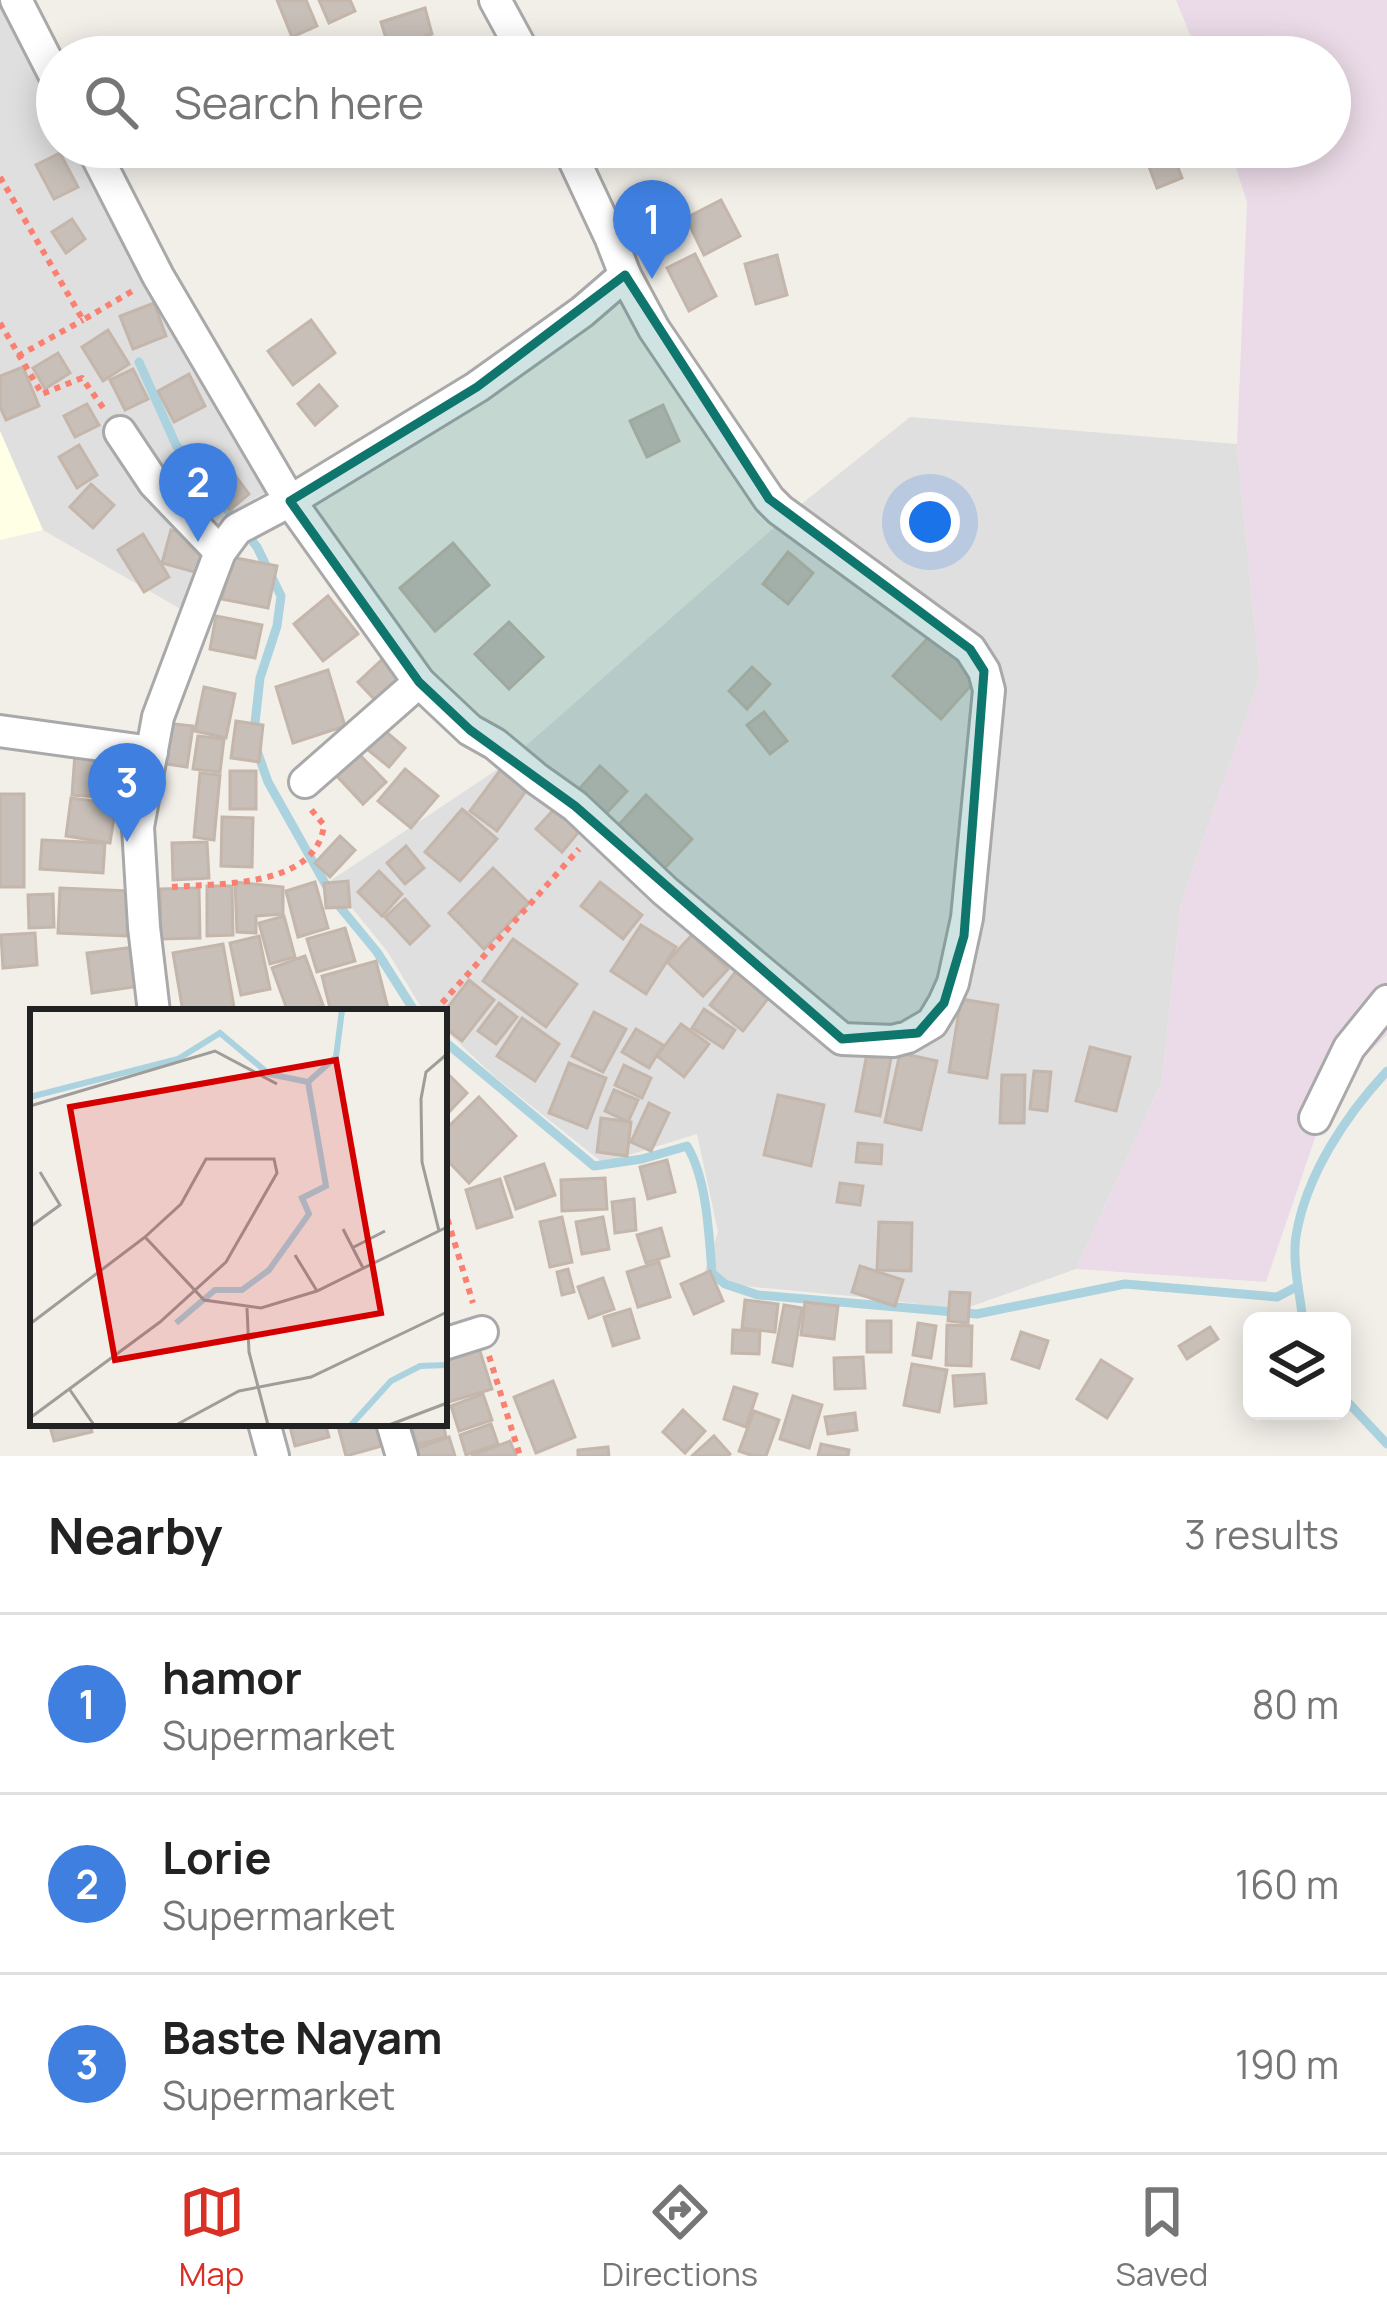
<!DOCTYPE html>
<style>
body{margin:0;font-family:Manrope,sans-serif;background:#f6f6f6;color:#222}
.controls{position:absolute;right:36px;bottom:36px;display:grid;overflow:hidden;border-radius:18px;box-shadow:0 6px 30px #0003}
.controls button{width:108px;height:108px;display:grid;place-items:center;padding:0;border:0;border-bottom:3px solid #e0e0e0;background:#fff;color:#222;font:60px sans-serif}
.you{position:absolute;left:930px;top:522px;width:42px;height:42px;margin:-30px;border:9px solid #fff;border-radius:50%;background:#1a73e8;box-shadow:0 0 0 18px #1a73e833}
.badge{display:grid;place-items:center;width:78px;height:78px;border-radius:50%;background:#d93025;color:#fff;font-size:39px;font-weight:700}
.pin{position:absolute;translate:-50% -99px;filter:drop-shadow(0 3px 6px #0008)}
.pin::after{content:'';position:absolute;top:63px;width:42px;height:36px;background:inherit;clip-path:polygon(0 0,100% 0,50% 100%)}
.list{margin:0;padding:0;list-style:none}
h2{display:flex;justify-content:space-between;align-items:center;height:156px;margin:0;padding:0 48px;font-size:51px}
h2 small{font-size:39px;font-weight:400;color:#767676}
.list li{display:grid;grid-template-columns:78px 1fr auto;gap:36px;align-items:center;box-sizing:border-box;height:180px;padding:0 48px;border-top:3px solid #e0e0e0}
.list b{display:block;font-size:45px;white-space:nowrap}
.list p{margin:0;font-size:39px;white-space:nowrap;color:#767676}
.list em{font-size:39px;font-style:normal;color:#767676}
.icon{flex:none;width:66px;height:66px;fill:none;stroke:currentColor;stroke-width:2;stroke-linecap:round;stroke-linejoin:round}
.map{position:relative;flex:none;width:1387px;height:1456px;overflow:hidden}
.search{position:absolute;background:#fff;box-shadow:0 6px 30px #0003;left:36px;right:36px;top:36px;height:132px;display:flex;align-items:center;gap:30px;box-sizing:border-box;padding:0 42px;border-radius:66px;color:#767676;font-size:45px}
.sheet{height:696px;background:#fff}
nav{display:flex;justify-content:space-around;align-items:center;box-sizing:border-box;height:168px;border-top:3px solid #e0e0e0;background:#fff;font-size:33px;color:#767676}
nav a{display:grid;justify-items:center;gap:6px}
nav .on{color:#d93025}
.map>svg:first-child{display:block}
.residential{fill:#e0dfdf}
.industrial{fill:#ebdbe8}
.education{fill:#ffffe5}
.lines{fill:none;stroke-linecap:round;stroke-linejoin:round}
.stream{stroke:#aad3df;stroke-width:9}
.building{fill:#c7bfb8;stroke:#c4b6ab;stroke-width:3}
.minor-casing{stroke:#a9a9a9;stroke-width:36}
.path{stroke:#fa8072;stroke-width:6;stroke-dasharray:6 6;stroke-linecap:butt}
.minor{stroke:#fff;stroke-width:30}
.marked{fill:#0f766e;fill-opacity:0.2;stroke:#0f766e;stroke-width:9;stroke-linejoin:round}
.inset-river{fill:none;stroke:#aad3df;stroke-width:6}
.inset-road{fill:none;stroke:#9f9d99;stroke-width:3}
.view{fill:#d40000;fill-opacity:0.15;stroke:#d40000;stroke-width:6}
.inset-edge{fill:none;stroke:#222;stroke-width:6}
</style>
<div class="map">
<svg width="1387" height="1456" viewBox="0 0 1387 1456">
<rect width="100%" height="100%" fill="#f2efe9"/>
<g class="residential">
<path d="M0 0H20L57 69V147H99L280 485 248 502 234 514 184 611 43 530 0 431Z"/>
<path d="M910 417 1237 444 1260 677 1181 904 1162 1082 1076 1269 961 1310 881 1299 701 1282 718 1232 697 1134 603 1163 495 1077 444 1029V1012H426L421 1007 387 951 330 881 504 765 794 510Z"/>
</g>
<path class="industrial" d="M1176 0H1387V1035L1332 1088 1266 1282 1076 1269 1162 1082 1181 904 1260 677 1237 444 1247 202 1229 147H1330V57H1199Z"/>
<path class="education" d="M0 431 43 530 0 540Z"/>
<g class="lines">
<g class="stream">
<path d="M139 362 176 445 257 547 281 596 277 626 260 678 254 732"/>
<path d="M256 748 268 782 335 901 377 952 415 1012"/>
<path d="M444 1041 594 1166 642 1159 687 1146C707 1179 709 1235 712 1273L725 1284 758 1295 977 1314 1125 1284 1277 1297 1298 1286"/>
<path d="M1303 1321C1300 1294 1292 1262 1296 1236 1306 1175 1346 1115 1387 1071"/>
<path d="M1342 1396 1387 1444"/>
</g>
</g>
<g class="building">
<path d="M277 0H306L317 26 292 37Z"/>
<path d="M319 0H350L355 11 329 23Z"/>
<path d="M425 8 432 34 389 48 381 22Z"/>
<path d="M1170 147 1182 178 1157 188 1142 148Z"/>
<path d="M60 153 78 187 54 199 36 165Z"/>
<path d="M721 200 740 236 704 255 686 218Z"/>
<path d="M72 219 85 239 66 253 52 232Z"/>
<path d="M695 254 716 296 689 311 667 268Z"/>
<path d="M777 255 787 295 756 304 745 264Z"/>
<path d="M154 303 166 336 133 349 120 316Z"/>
<path d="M311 320 335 353 293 385 268 351Z"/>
<path d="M108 330 129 364 103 381 82 347Z"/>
<path d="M58 353 70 373 45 389 33 368Z"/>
<path d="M23 367 39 406 6 420 0 407V376Z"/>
<path d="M133 369 148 399 125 410 110 380Z"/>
<path d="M189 374 205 406 174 422 158 391Z"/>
<path d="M319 385 337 406 315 425 298 404Z"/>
<path d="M87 404 99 425 75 437 64 416Z"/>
<path d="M663 405 679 441 647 457 630 421Z"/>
<path d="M79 445 97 475 77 488 59 457Z"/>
<path d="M215 449 249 494 230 510 195 464Z"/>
<path d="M91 484 114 505 93 528 70 507Z"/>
<path d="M171 530 207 541 198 573 162 563Z"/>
<path d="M143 534 169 577 144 592 118 550Z"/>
<path d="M453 543 489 585 435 631 400 588Z"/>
<path d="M788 552 813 573 788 604 763 584Z"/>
<path d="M231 557 277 566 268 608 222 599Z"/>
<path d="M328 596 358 634 323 661 294 624Z"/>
<path d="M216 616 262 625 255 658 210 649Z"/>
<path d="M509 622 543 657 509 689 475 654Z"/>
<path d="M936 629 984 671 941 719 893 676Z"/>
<path d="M387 655 405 675 377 702 358 682Z"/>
<path d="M752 667 770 684 747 709 729 691Z"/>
<path d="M328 670 345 726 293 743 276 687Z"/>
<path d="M204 687 235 694 226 738 195 731Z"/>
<path d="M764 712 787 741 770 754 747 725Z"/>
<path d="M236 721 263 725 259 762 231 758Z"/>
<path d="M166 723 193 726 187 767 160 763Z"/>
<path d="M384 730 405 748 389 767 367 749Z"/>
<path d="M198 736 224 739 220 772 193 769Z"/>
<path d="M356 751 386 782 363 804 334 773Z"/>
<path d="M75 753 129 757 127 799 72 795Z"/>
<path d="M504 765 531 784 497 831 470 811Z"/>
<path d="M600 766 627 791 599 821 572 797Z"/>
<path d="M405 769 438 796 411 828 378 801Z"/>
<rect x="230" y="771" width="26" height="38"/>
<path d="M200 773 220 775 214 840 194 837Z"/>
<rect x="0" y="794" width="24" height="93"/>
<path d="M646 795 692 839 662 871 616 828Z"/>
<path d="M71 798 116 804 110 843 66 836Z"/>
<path d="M557 806 582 828 562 852 536 829Z"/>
<path d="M462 809 497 839 460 881 425 852Z"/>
<path d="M222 817 253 818 252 867 221 866Z"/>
<path d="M340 836 355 850 330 877 315 863Z"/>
<path d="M42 840 105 843 103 873 40 869Z"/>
<path d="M207 842 209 878 173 880 172 843Z"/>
<path d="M406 846 424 868 405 884 387 863Z"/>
<path d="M493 868 529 903 484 949 449 913Z"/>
<path d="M379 871 402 894 382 916 358 892Z"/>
<path d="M348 881 350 907 326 908 324 883Z"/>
<path d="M235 882 283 887V914L256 916V933L237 932Z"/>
<path d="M315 882 328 928 298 937 286 891Z"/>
<path d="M600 882 642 915 623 939 581 906Z"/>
<path d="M207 886H232L233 935 207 936Z"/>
<path d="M60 888 129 891 127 936 58 933Z"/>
<path d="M199 888 200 938 161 939 160 889Z"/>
<path d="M53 894 54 927 29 928 28 895Z"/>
<path d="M405 899 429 926 410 944 385 917Z"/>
<path d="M284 916 295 957 270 964 259 923Z"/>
<path d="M641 925 676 947 646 994 611 971Z"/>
<path d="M345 928 355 961 317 972 307 939Z"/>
<path d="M35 933 37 965 3 968 1 935Z"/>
<path d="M692 935 728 969 703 996 667 962Z"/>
<path d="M259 936 270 989 241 995 230 943Z"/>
<path d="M513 939 577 984 546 1027 483 981Z"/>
<path d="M223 944 234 1007 207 1012H183L173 953Z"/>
<path d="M135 947 140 986 92 993 87 953Z"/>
<path d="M305 956 323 1005 304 1012H288L272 968Z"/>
<path d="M376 961 389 1012H331L322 976Z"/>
<path d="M743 962 776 988 743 1031 710 1005Z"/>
<path d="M469 980 494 1000 462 1041 444 1027V1012Z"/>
<path d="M961 999 998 1005 987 1078 949 1072Z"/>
<path d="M499 1003 517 1017 496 1044 478 1031Z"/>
<path d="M704 1009 735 1030 723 1048 692 1028Z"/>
<path d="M594 1012 626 1029 603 1072 572 1056Z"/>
<path d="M522 1018 559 1044 535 1081 497 1056Z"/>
<path d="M681 1024 709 1044 684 1077 657 1056Z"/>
<path d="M636 1029 663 1045 649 1068 622 1052Z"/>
<path d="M1090 1047 1130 1057 1116 1111 1076 1101Z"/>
<path d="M868 1048 892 1053 880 1116 856 1111Z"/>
<path d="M900 1053 937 1061 921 1130 885 1122Z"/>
<path d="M569 1063 606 1078 587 1128 549 1113Z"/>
<path d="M624 1065 651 1078 642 1098 615 1085Z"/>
<path d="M445 1071 467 1093 449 1112 444 1107Z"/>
<path d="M1034 1071 1051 1072 1047 1111 1030 1109Z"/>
<path d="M1002 1075H1025L1024 1123H1000Z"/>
<path d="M614 1090 638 1100 628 1122 605 1111Z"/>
<path d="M778 1095 824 1105 811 1166 764 1155Z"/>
<path d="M479 1097 516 1136 469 1183 444 1157V1131Z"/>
<path d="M649 1103 669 1113 651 1151 631 1142Z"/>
<path d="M601 1118 631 1122 627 1156 597 1152Z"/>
<path d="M858 1143 882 1145 881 1164 856 1162Z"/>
<path d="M667 1160 675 1192 648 1199 640 1167Z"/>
<path d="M544 1164 555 1195 516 1209 505 1177Z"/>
<path d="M605 1178 607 1209 562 1211 561 1180Z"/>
<path d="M500 1179 512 1217 477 1228 466 1190Z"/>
<path d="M840 1183 863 1186 860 1205 837 1202Z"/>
<path d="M634 1199 636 1230 615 1233 612 1202Z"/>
<path d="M562 1217 572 1262 550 1267 540 1222Z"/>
<path d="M603 1217 609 1249 582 1254 576 1222Z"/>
<path d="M879 1222 912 1223 911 1271 877 1270Z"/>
<path d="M661 1228 669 1256 646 1263 637 1235Z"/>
<path d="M659 1262 670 1297 638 1307 627 1272Z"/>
<path d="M860 1266 903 1280 895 1306 852 1292Z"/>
<path d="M568 1269 574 1292 562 1295 557 1272Z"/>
<path d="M710 1271 723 1301 694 1314 681 1284Z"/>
<path d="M603 1278 614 1309 589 1318 578 1287Z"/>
<path d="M950 1292 970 1293 968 1323 948 1321Z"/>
<path d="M745 1300 778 1304 775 1332 742 1328Z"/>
<path d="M805 1302 838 1306 834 1339 801 1335Z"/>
<path d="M784 1305 802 1308 792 1366 773 1362Z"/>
<path d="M630 1309 639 1338 613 1346 604 1317Z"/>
<rect x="867" y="1321" width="24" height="31"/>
<path d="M918 1323 936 1326 931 1358 913 1355Z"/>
<path d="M947 1325 972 1326 971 1366 946 1365Z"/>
<path d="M1210 1327 1218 1339 1187 1359 1179 1346Z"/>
<path d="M733 1330 760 1331 759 1354 732 1353Z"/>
<path d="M1021 1332 1048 1341 1039 1368 1012 1359Z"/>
<path d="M477 1342 492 1389 449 1402 444 1385V1353Z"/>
<path d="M863 1357 865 1388 835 1389 834 1358Z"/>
<path d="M1101 1360 1132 1379 1107 1418 1077 1399Z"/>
<path d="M912 1364 947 1370 939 1412 904 1405Z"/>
<path d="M984 1374 986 1403 955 1406 953 1376Z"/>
<path d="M553 1381 575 1437 536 1453 514 1397Z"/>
<path d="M734 1387 757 1394 746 1427 724 1419Z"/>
<path d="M483 1394 492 1420 459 1431 451 1406Z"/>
<path d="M793 1396 822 1405 809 1448 780 1439Z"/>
<path d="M683 1410 705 1431 685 1453 663 1432Z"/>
<path d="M754 1411 779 1420 766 1456H753L739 1451Z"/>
<path d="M855 1413 857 1430 828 1434 825 1417Z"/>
<path d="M49 1423H90L92 1432 54 1441Z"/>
<path d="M289 1423H325L329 1437 295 1446Z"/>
<path d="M337 1423H384L389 1444 346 1456Z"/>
<path d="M418 1423H443L446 1437 417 1445 411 1425Z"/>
<path d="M491 1424 498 1444 466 1455 460 1435Z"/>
<path d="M714 1436 730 1454 728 1456H692Z"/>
<path d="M449 1437 455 1456H417L415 1449Z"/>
<path d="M510 1441 516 1456H471Z"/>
<path d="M821 1444 849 1450 848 1456H818Z"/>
<path d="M608 1447 609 1456H578V1450Z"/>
</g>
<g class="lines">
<defs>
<g id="minor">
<path d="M16 0 57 80"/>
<path d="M495 0 526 57"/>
<path d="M92 147 158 276 290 501 419 682 470 730 495 744 537 779 575 806 665 891 842 1039 893 1041 908 1037 932 1023 944 1003 953 983 967 918 989 690 984 671 970 649 780 510 769 499 654 329 625 275"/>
<path d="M120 432 154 483 220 552"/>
<path d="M0 731 152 752"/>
<path d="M305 782 419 682"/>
<path d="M154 1012 144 927 138 827 158 717 220 552 237 529 290 501 477 387 582 312 625 275 611 239 568 147"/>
<path d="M1315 1118 1349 1048 1387 1001"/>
<path d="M444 1344 482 1332"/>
<path d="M264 1423 273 1456"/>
<path d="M392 1423 402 1456"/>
</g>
</defs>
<use href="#minor" class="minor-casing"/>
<g class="path">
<path d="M0 177 83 320 134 290"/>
<path d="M0 323 42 394 82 378 104 409"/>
<path d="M18 356 83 320"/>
<path d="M172 887C220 883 316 888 324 825L309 807"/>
<path d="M434 1012 579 849"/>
<path d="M444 1208 473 1303"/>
<path d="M489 1356 520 1456"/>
</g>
<use href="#minor" class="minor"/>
</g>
<path class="marked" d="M625 275 769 499 970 649 984 671 964 936 944 1003 918 1033 842 1039 575 806 470 730 419 682 290 501 477 387Z"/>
<g transform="translate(30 1009)">
<rect width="417" height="417" fill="#f2efe9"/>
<path class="inset-river" d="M0 88 148 50 190 24 239 65 278 73 306 48 312 1M146 314 185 281H212L239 261 279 205 272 189 296 177 278 73M321 416 361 372 390 357 417 356"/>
<path class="inset-road" d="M0 97 185 42 247 75M0 218 30 196 10 163M313 220 333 259M409 222 392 153 391 90 396 63 417 45M322 239 355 222M265 246 287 282M217 299 219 343 238 416M0 315 115 228 174 291 231 299 287 282 417 218M40 381 64 416M0 409 130 313 196 253 247 164 244 150H176L151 195 115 228M146 416 209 382 281 368 417 303M359 416 417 394"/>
<path class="view" d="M306 51 351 304 85 351 40 98Z"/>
<rect width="417" height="417" class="inset-edge"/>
</g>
</svg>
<div class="controls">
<button><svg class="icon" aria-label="layers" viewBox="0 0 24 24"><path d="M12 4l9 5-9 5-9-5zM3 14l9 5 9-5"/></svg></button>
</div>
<div class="you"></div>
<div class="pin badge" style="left:652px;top:279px;background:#3f7fe0">1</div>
<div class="pin badge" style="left:198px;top:542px;background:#3f7fe0">2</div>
<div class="pin badge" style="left:127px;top:842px;background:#3f7fe0">3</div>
<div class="search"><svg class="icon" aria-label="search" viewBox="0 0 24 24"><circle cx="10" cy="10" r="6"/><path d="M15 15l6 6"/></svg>Search here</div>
</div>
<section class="sheet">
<h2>Nearby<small>3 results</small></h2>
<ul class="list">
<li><span class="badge" style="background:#3f7fe0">1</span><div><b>hamor</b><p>Supermarket</p></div><em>80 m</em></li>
<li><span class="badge" style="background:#3f7fe0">2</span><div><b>Lorie</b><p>Supermarket</p></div><em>160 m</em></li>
<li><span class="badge" style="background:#3f7fe0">3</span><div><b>Baste Nayam</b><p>Supermarket</p></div><em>190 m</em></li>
</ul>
</section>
<nav>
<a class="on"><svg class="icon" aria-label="map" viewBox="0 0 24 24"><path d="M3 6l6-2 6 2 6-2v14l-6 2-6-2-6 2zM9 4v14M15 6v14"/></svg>Map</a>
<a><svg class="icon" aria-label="directions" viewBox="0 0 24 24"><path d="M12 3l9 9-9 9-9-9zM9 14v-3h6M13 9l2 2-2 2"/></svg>Directions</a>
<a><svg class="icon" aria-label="saved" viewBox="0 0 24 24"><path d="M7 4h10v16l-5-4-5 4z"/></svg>Saved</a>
</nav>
